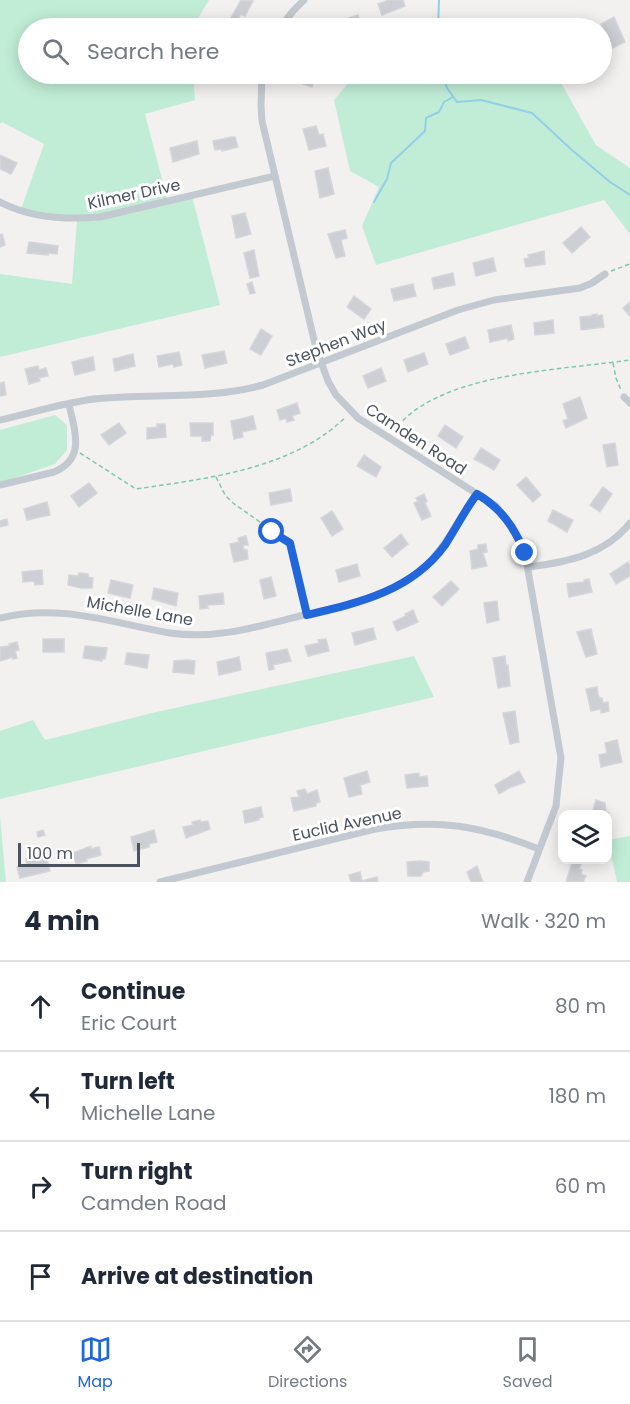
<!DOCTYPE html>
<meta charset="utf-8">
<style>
body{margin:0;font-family:Poppins,sans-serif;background:#f2f2f3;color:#1f2937}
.controls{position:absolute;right:18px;bottom:18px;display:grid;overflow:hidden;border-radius:12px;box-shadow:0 3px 15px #0003}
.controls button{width:54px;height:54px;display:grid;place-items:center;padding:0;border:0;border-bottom:2px solid #e0e1e3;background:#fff;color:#1f2937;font:30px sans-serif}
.scale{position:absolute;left:18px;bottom:15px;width:122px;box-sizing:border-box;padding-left:6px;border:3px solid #49525d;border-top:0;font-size:16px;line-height:21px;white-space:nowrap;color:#49525d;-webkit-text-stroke:4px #fff;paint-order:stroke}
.stop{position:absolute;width:18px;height:18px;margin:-14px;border:4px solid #2266db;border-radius:50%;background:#fff}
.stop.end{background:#2266db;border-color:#fff;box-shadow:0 2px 6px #0008}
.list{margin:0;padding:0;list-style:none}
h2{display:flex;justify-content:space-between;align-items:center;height:78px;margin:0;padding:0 24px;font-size:26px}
h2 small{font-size:20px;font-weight:400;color:#747a83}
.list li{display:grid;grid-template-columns:39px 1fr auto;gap:18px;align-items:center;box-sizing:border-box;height:90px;padding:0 24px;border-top:2px solid #e0e1e3}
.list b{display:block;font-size:22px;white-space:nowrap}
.list p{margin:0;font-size:20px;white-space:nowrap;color:#747a83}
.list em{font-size:20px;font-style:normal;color:#747a83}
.icon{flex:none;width:33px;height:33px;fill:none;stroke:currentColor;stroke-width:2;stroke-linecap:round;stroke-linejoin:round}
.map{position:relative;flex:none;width:630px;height:882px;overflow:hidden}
.search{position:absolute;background:#fff;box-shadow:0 3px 15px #0003;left:18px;right:18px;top:18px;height:66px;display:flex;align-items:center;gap:15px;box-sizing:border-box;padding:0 21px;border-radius:33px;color:#747a83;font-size:22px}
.sheet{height:438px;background:#fff}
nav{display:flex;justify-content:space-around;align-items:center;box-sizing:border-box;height:84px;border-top:2px solid #e0e1e3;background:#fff;font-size:16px;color:#747a83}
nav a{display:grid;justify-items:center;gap:3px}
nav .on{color:#2266db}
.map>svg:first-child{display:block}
.green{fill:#c1edd6}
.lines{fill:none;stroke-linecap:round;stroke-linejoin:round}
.stream{stroke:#91d0e8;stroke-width:2}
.building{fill:#cdcfd4;stroke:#d5d6db;stroke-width:1.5}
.path{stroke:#7bcaa8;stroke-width:1.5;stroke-dasharray:4.5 3;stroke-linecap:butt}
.street{stroke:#c2c9d1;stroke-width:7}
.route{stroke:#2266db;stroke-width:8}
.labels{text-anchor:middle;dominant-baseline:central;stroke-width:6;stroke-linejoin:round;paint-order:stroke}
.street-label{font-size:16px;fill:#49525d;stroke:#fff}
</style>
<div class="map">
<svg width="630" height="882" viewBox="0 0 630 882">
<rect width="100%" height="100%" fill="#f3f0f0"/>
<g class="green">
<path d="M0 0H209L192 28H28V74H193L195 100 145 114 168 202 192 196 220 305 0 357V274L72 284 77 221 20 212 44 144 2 122 0 124Z"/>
<path d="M356 74H503L515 80 514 74H556L596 145 630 168V234L604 200 376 265 362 226 379 187 350 171 334 100Z"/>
<path d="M55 415 67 425V450L55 464 0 483V430Z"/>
<path d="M414 656 434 697 0 799V731L33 720 45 740 152 713Z"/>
<path d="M0 816 6 882H0Z"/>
<path d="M630 836V882H617L608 840Z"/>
</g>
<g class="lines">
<g class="stream">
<path d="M438 28 439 0"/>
<path d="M442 74 447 88 457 102 481 100 532 113 573 151 610 182 630 195"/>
<path d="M374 202 387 179 391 163 425 131 426 118 439 112 444 102 453 97"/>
</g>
</g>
<g class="building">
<path d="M241 0 253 1 245 16 241 14 237 21 231 18Z"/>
<path d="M389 0H403L405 6 382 15 378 4Z"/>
<path d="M358 15 362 26 355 28H339L337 22Z"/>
<path d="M614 17 625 42 613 48 601 24Z"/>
<path d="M305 74H327L325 83 314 80 312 87 303 84Z"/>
<path d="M316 126 319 135 323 134 326 146 309 150 303 129Z"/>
<path d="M231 137H235L238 147 222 151V149L215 150 213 141Z"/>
<path d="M197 141 199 154 173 162 170 148Z"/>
<path d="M0 155 17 163 11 174 0 169Z"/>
<path d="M328 168 334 194 320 198 315 171Z"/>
<path d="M245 213 251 234 236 238 232 216Z"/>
<path d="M581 227 590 237 572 253 563 243Z"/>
<path d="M345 230 347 238 341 240 345 256 336 258 328 234Z"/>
<path d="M2 234 5 245 0 247V235Z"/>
<path d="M29 242 58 246 57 254 48 253V255L27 253Z"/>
<path d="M254 250 259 276 250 278 244 253Z"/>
<path d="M544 251 545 264 526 267 524 259 529 258 528 255Z"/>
<path d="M493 258 496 271 476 276 473 263Z"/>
<path d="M453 273 455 285 434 289 432 278Z"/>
<path d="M252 282 255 293 250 294 247 284Z"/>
<path d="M413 284 416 296 394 301 391 289Z"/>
<path d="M354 296 371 309 364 319 347 307Z"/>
<path d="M630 302V316L623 308Z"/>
<path d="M597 314V316L602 315 604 327 581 330 580 317 592 316V315Z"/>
<path d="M553 320 554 333 535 335 534 323Z"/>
<path d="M511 325 514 339 508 341V338L490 342 488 330Z"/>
<path d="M261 329 272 336 261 355 250 349Z"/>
<path d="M465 337 469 348 450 355 446 344Z"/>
<path d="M224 351 227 363 205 368 202 355Z"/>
<path d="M179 352 182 365 174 367 173 364 159 367 157 356Z"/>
<path d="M424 353 428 364 408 372 404 360Z"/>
<path d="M133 354 135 366 115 371 113 359Z"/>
<path d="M93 357 95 370 75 375 72 362Z"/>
<path d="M38 366 39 370 46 368 48 376 39 378 40 381 29 384 25 369Z"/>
<path d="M381 368 386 381 368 388 363 376Z"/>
<path d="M4 382 6 395 0 396V383Z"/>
<path d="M580 397 587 418 566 428 563 421 568 419 563 404Z"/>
<path d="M297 403 300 413 292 416 294 420 287 422 286 418 280 420 277 410Z"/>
<path d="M253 416 256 429 242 432 243 437 234 439 231 421Z"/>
<path d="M119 423 126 433 109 445 101 435Z"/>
<path d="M190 423H213V435H211L210 441H202V436H191Z"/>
<path d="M157 424H165L166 437 147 439V428L157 427Z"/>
<path d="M445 425 463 437 456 448 438 436Z"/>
<path d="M615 443 618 465 607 467 603 445Z"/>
<path d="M481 448 500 460 494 470 474 459Z"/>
<path d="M364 455 381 467 376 477 357 466Z"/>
<path d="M526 477 541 495 533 502 517 485Z"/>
<path d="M89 483 97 493 79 507 71 496Z"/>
<path d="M603 487 612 494 600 512 590 505Z"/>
<path d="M290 489 292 501 271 505 269 493Z"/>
<path d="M424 494 427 501 425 503 431 516 422 520 414 503 418 501 416 498Z"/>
<path d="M47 502 50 515 27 520 24 509Z"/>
<path d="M553 510 573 520 567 532 548 521Z"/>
<path d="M332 511 343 529 332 536 321 518Z"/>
<path d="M7 519 8 525 0 527V521Z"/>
<path d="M401 534 408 544 392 557 384 548Z"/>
<path d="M246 536 248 545H243L244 550H247L248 559 234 562 230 544 239 542 238 538Z"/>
<path d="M486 544 487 552 483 553 487 566 472 569 470 551 478 549V545Z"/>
<path d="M628 562 630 566V576L616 584 610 574Z"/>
<path d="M357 564 360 576 339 582 336 570Z"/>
<path d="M42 570 43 584 35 585 34 581 23 582 22 572Z"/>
<path d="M79 573 88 574V577L93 578 92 588H81L68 585 69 575 78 576Z"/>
<path d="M271 577 276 596 264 599 260 580Z"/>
<path d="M589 579 592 592 569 597 567 584 584 582V580Z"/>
<path d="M111 580 133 585 130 598 108 593Z"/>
<path d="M451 581 459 589 442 606 433 597Z"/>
<path d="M154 588 178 593 176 606 152 599Z"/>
<path d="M223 593 224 604 207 605 208 608 200 609 199 596Z"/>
<path d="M497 601 499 620 487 623 484 603Z"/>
<path d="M413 610 418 622 397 631 393 622 406 616 405 614Z"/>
<path d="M373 628 376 639 355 645 352 633Z"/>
<path d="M591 629 597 654 586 657 577 632Z"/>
<rect x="43" y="639" width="21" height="13"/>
<path d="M326 639 329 651 308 656 305 646 319 643 318 640Z"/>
<path d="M17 642 19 650 15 651 17 658 13 659V657L0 661V647L9 646V644Z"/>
<path d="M85 646 107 648 105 659H102V661L83 658Z"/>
<path d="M287 649 291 661 273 665 274 669 269 670 266 653Z"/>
<path d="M127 653 149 655 147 668 125 664Z"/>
<path d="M505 656 506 665H508L510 686 498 688 493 658Z"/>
<path d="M239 657 241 670 219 675 217 662Z"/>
<path d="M187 660 195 661 194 674 173 672 174 661Z"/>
<path d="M597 687 598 695 600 698H602L603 703 608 702 609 711 601 713V709L591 711 586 689Z"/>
<path d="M515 711 519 742 510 744 503 713Z"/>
<path d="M617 740 622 762 601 767 599 755 607 753 605 743Z"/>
<path d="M367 771 370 782 360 785 362 794 349 797 344 778Z"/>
<path d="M519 771 525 782 509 788 499 794 495 785Z"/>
<path d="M419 773V777L427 776 428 786 407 788 405 775Z"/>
<path d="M305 789 307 794 317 790 320 802 316 803V806L294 811 291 798 299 797 297 791Z"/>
<path d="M596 800 605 803 606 812 609 813 608 819V814H592Z"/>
<path d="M261 807 263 817 259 818V820L245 823 243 811Z"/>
<path d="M200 820 201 822 208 821 210 829 186 838 183 827 193 825 192 822Z"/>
<path d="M43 830 45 835 38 837 37 832Z"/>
<path d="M154 830 157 842 149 844V847L134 851 131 837Z"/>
<path d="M91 846V849L99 847 101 855 86 859 87 861 76 864 73 853Z"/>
<path d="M36 857 37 861 47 859 50 871 20 878 17 867 27 864 26 859Z"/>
<path d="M573 860 582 862 579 869 582 870 581 874 586 876 583 882H566Z"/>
<path d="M421 861 429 862V871L423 872 421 876H408L407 862Z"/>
<path d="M477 866 483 882H471L467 872Z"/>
<path d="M360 872 362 881 377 877 378 882H351L349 875Z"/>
</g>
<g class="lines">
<g class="path">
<path d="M611 271 630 264"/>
<path d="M613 363 616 378 621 390"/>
<path d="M392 431C401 423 409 413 420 407 473 372 568 369 630 360"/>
<path d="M80 453 136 489C196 480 260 473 313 442 325 435 336 426 346 417"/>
<path d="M216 477 225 495 233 503 284 539"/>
</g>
<g class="street">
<path d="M280 28 293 11 304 0"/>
<path d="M262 74 261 106 262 121 316 348 328 381 336 395 358 418 496 506 512 526 525 553 561 758 556 806 527 882"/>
<path d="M0 202C31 218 66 220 100 217L275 176"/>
<path d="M624 397 630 403"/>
<path d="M0 420C31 413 63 403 94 399 151 393 208 400 263 385L458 310 494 300 580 288 592 283 605 274"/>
<path d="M0 485 54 472C86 459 75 430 69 405"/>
<path d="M290 543 307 615"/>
<path d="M529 567C567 562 605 555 630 523"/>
<path d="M0 618C60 603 112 623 170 633 216 640 260 626 304 615 342 606 381 600 414 576 443 554 457 522 477 494"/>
<path d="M160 882 375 829C438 818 481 826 539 849"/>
</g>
</g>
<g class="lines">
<path class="route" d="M272 532 290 543 307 615C358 603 412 591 445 545 456 528 465 510 477 494 501 508 514 527 525 553"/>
</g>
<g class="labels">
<g class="street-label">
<text transform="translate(134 194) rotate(-12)">Kilmer Drive</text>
<text transform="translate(336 343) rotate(-21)">Stephen Way</text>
<text transform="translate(416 439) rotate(33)">Camden Road</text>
<text transform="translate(140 611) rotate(10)">Michelle Lane</text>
<text transform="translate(347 824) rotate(-12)">Euclid Avenue</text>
</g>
</g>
</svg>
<div class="controls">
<button><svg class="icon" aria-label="layers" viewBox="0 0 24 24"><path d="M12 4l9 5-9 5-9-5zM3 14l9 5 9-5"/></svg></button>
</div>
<div class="scale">100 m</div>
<div class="stop" style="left:272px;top:532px"></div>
<div class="stop end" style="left:525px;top:553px"></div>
<div class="search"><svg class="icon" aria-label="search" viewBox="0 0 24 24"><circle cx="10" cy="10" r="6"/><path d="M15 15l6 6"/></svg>Search here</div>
</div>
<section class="sheet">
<h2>4 min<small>Walk · 320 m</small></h2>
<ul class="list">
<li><svg class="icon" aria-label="ahead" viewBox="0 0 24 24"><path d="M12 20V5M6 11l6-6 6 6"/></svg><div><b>Continue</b><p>Eric Court</p></div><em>80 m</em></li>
<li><svg class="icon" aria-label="left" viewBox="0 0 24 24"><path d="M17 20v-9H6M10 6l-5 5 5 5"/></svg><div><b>Turn left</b><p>Michelle Lane</p></div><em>180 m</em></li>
<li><svg class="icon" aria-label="right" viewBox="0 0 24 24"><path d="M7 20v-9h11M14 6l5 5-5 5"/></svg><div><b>Turn right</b><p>Camden Road</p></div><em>60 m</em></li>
<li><svg class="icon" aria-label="arrive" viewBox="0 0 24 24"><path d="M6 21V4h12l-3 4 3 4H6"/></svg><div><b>Arrive at destination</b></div></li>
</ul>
</section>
<nav>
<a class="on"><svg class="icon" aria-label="map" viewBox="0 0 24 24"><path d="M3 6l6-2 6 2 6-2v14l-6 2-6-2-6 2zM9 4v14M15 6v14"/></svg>Map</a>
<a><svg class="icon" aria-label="directions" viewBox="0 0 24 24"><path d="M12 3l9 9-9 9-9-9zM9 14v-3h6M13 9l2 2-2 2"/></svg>Directions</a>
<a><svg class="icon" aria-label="saved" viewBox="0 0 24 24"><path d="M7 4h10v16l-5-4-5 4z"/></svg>Saved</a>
</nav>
